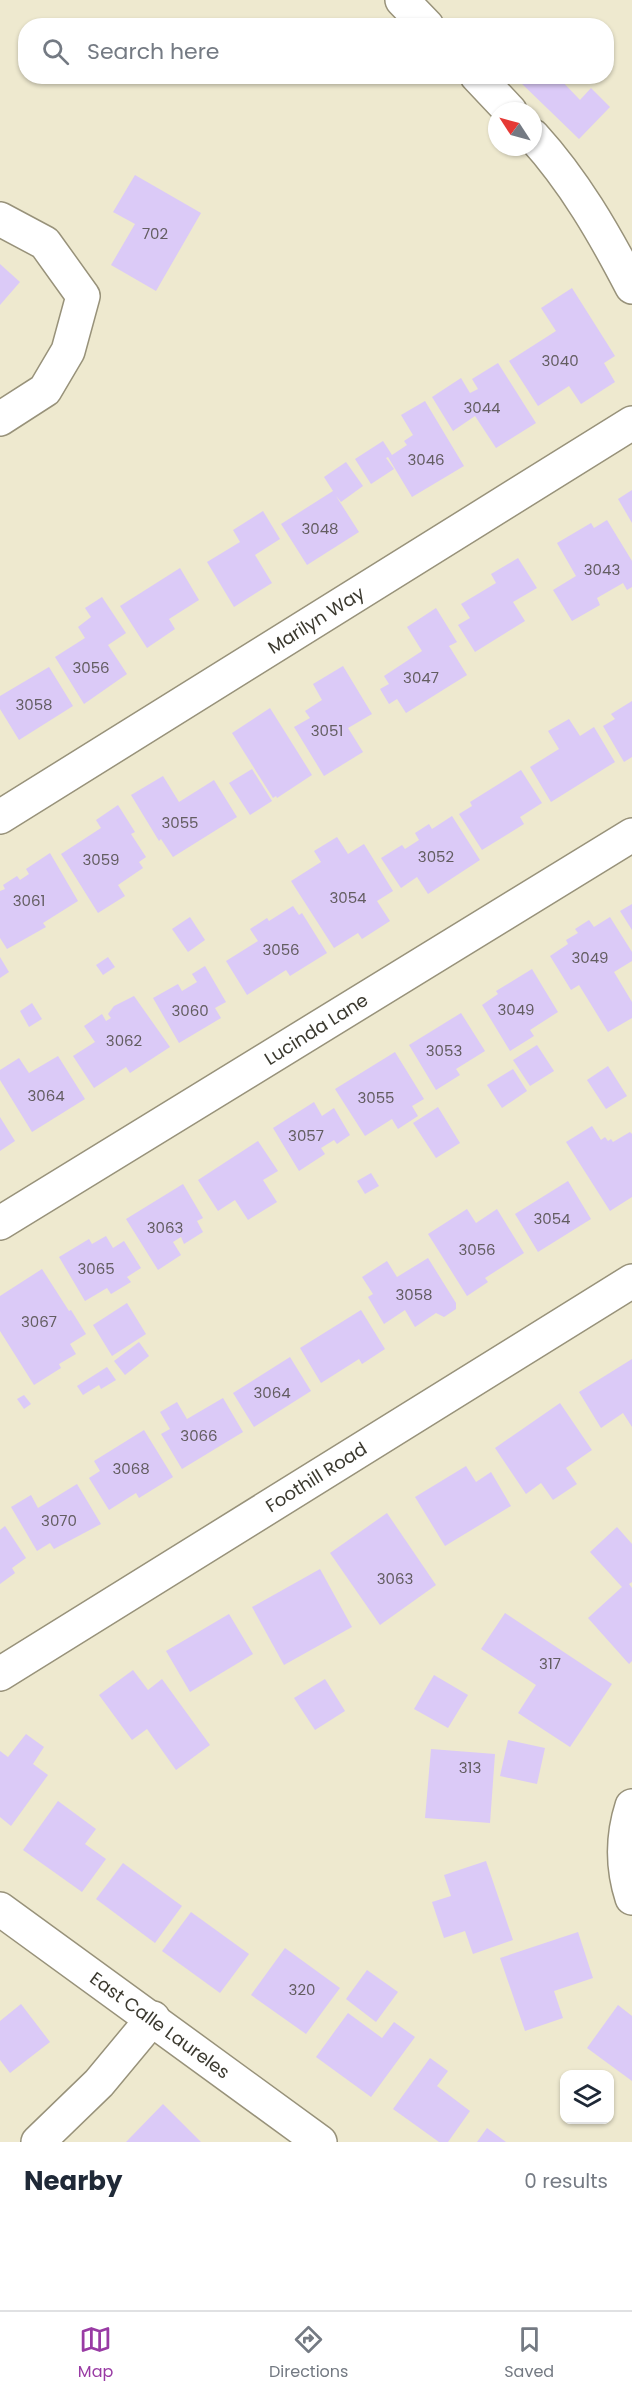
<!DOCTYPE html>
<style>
body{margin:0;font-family:Poppins,sans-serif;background:#f6f6f7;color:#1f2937}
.controls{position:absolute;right:18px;bottom:18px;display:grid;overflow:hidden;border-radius:12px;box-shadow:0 2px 4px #0004}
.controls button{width:54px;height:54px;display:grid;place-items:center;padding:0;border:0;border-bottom:2px solid #e0e1e3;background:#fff;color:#1f2937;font:30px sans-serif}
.compass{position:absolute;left:488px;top:102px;width:54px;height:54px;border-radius:50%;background:#fff;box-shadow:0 2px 4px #0004;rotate:306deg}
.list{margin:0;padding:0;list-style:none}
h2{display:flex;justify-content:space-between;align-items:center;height:78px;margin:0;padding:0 24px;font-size:26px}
h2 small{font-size:20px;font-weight:400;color:#747a83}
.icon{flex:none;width:33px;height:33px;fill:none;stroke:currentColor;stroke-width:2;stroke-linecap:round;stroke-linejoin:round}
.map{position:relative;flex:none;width:632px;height:2142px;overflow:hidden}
.search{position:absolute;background:#fff;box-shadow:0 2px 4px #0004;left:18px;right:18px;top:18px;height:66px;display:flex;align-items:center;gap:15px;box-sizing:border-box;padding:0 21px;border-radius:24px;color:#747a83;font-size:22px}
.sheet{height:168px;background:#fff}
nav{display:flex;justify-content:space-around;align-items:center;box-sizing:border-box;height:84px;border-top:2px solid #e0e1e3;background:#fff;font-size:16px;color:#747a83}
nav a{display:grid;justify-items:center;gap:3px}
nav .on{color:#993ba4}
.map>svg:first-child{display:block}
.building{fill:#dbcaf7}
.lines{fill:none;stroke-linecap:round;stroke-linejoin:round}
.minor-casing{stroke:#98927a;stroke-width:36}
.major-casing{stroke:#98927a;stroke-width:36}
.minor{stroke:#fff;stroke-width:33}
.major{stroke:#fff;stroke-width:33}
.labels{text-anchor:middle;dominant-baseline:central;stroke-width:4.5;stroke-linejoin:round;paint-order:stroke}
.number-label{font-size:15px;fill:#635d61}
.street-label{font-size:18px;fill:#3b392f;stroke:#fff}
</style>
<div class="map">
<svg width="632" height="2142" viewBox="0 0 632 2142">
<rect width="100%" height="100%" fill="#eee9cf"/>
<g class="building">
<path d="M522 76H557L580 100 591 88 610 107 579 139 518 80Z"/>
<path d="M135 175 201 213 156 291 111 265 135 224 113 212Z"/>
<path d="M0 264 20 282 0 305Z"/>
<path d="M572 288 615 356 604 363 615 382 581 404 569 386 538 406 509 361 556 331 541 308Z"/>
<path d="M498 363 536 423 496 448 475 416 453 431 432 397 461 378 470 393 478 389 472 379Z"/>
<path d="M425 401 464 466 412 497 388 457 386 458 394 469 371 484 355 459 383 441 392 455 407 445 404 441 413 435 401 415Z"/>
<path d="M346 462 363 486 341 502 336 496 359 532 307 565 281 524 333 491 324 477Z"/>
<path d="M632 490V523L618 499Z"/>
<path d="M263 511 280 539 255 555 272 583 234 607 207 562 240 542 233 530Z"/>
<path d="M607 520 632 561V587L627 590 623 583 597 598 600 605 572 621 553 590 576 576 557 543 591 523 594 528Z"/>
<path d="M518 558 537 588 513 602 525 621 475 652 458 625 470 618 461 604 496 583 491 574Z"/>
<path d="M180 568 199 600 169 619 175 629 147 648 120 606Z"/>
<path d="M102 597 126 633 108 645 127 674 84 704 55 657 85 638 78 627 91 617 85 608Z"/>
<path d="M436 608 457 642 449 646 467 675 406 713 397 699 389 704 380 689 389 684 384 676 422 651 407 627Z"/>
<path d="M343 666 372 714 348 728 363 752 324 776 294 727 310 718 305 711 322 700 313 684Z"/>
<path d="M49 667 73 706 19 740 0 709V696Z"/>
<path d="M632 701V757L624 762 603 726 615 719 611 714Z"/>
<path d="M270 708 312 775 277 798 276 796 273 798 232 733Z"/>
<path d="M569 719 580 736 594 727 615 762 551 802 530 767 559 749 548 731Z"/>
<path d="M252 769 272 801 250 815 229 783Z"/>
<path d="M521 770 542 803 520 817 524 824 482 850 459 814 472 806 470 802Z"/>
<path d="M163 776 179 802 214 780 237 817 173 857 161 839 159 841 131 795Z"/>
<path d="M118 805 135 832 131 834 146 857 139 862 143 868 118 885 125 896 98 913 61 854 101 828 96 820Z"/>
<path d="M452 816 480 860 428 894 417 877 401 888 381 858 402 845 405 849 419 840 415 833 429 824 432 829Z"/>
<path d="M337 837 348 854 364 844 393 891 377 901 390 921 362 939 358 933 334 948 291 881 321 862 314 851Z"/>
<path d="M50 853 78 901 43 923 46 927 7 949 0 938V891L5 889 3 885 17 876 20 880 29 874 26 869Z"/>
<path d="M632 904V930L620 911Z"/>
<path d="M293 906 299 915 302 913 327 953 290 976 286 970 247 995 226 961 258 941 250 929 267 918 269 921Z"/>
<path d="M190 917 205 940 188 952 172 929Z"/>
<path d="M610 917 632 952V961L614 972 632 1002V1018L608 1032 579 985 571 990 550 956 568 944 566 940 578 933 575 929 589 920 594 927Z"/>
<path d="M0 957 9 972 0 978Z"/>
<path d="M108 957 115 967 103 975 96 965Z"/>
<path d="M205 966 226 1002 215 1008 221 1018 179 1043 153 998 178 984 182 991 197 982 192 974Z"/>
<path d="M532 969 558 1012 530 1030 534 1036 510 1051 482 1005 498 994 496 991Z"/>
<path d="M134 996 170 1047 130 1073 126 1067 94 1088 73 1056 95 1042 84 1026 102 1014 106 1021 111 1018 108 1014 114 1006Z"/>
<path d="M32 1003 42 1019 29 1027 20 1011Z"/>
<path d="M461 1013 485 1051 456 1069 460 1075 436 1090 409 1045Z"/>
<path d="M537 1045 554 1071 530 1086 513 1060Z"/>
<path d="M395 1052 424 1099 412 1106 418 1116 398 1129 392 1119 365 1136 335 1089Z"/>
<path d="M58 1056 85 1099 32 1132 0 1080V1070L19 1058 29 1073Z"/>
<path d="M608 1066 627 1096 606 1109 587 1080Z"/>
<path d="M513 1069 527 1091 502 1108 487 1085Z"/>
<path d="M314 1102 322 1116 334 1108 350 1135 337 1144 334 1140 321 1148 325 1154 299 1171 273 1128Z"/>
<path d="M438 1107 460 1143 436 1158 413 1123Z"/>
<path d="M0 1117 15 1141 0 1151Z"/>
<path d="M592 1126 601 1140 605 1137 608 1141 611 1139 613 1142 630 1132 632 1134V1197L610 1211 566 1142Z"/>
<path d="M258 1141 278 1171 263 1180 277 1202 248 1220 235 1200 218 1211 198 1180Z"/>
<path d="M371 1173 379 1186 365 1194 357 1181Z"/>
<path d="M568 1181 591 1219 538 1252 515 1214Z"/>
<path d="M183 1184 203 1218 197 1221 203 1232 184 1244 181 1237 173 1242 181 1255 158 1270 126 1219Z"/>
<path d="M467 1209 476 1223 497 1209 524 1253 485 1278 488 1282 467 1296 428 1234Z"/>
<path d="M106 1236 113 1248 124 1241 141 1268 127 1277 131 1282 111 1294 107 1288 85 1301 59 1257 89 1239 92 1244Z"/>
<path d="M428 1258 456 1303V1309L444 1317 436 1313 415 1327 405 1310 384 1324 368 1297 373 1294 362 1277 387 1261 397 1277Z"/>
<path d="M42 1269 69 1311 71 1310 86 1334 70 1344 76 1354 59 1364 61 1368 34 1385 0 1331V1296Z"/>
<path d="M127 1303 146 1334 112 1356 93 1325Z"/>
<path d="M361 1310 385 1349 362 1364 359 1359 321 1383 300 1348Z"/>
<path d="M139 1342 149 1356 125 1375 114 1361Z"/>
<path d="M290 1357 311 1391 254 1427 233 1393Z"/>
<path d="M632 1359V1427L623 1413 601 1428 579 1392Z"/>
<path d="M107 1367 116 1380 101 1389 99 1385 83 1395 77 1386Z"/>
<path d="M24 1395 31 1404 24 1409 17 1399Z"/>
<path d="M223 1398 243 1432 182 1469 161 1434 170 1429 160 1412 177 1402 187 1419Z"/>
<path d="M560 1403 592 1450 566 1468 577 1484 553 1500 541 1483 526 1494 495 1448Z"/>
<path d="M144 1430 173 1477 139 1498 136 1493 109 1510 89 1478 100 1471 94 1461Z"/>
<path d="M466 1466 476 1482 491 1472 511 1506 445 1546 415 1497Z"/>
<path d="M77 1484 101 1524 54 1549 50 1543 37 1551 11 1507 31 1495 38 1508Z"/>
<path d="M387 1513 436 1585 380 1625 330 1553Z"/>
<path d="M5 1526 26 1558 12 1568 15 1573 0 1584V1530Z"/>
<path d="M617 1527 632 1544V1582L629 1584 632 1588V1661L629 1664 588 1618 622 1587 590 1552Z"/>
<path d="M320 1569 352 1627 284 1665 252 1607Z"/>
<path d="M505 1613 612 1684 570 1747 518 1713 536 1685 481 1649Z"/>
<path d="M229 1614 253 1654 190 1692 166 1651Z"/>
<path d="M133 1670 148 1690 162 1679 210 1745 176 1770 147 1729 132 1740 99 1695Z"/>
<path d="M434 1675 468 1695 448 1728 414 1709Z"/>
<path d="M325 1679 345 1711 315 1730 294 1698Z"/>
<path d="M26 1734 44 1747 33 1764 48 1775 11 1826 0 1817V1751L8 1757Z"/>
<path d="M508 1740 545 1748 537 1784 500 1776Z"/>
<path d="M431 1749 495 1754 490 1823 425 1818Z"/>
<path d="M58 1801 96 1829 85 1844 106 1859 82 1892 23 1850Z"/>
<path d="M486 1861 513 1940 473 1954 465 1931 444 1938 432 1902 451 1896 444 1875Z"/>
<path d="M123 1863 182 1906 155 1943 96 1899Z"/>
<path d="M191 1912 249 1954 220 1993 162 1951Z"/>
<path d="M578 1932 593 1978 554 1991 563 2018 525 2031 500 1958Z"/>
<path d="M285 1948 340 1988 306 2034 251 1995Z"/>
<path d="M367 1970 398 1992 376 2022 346 1999Z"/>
<path d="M21 2004 50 2042 10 2073 0 2060V2021Z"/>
<path d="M618 2005 632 2016V2081L587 2048Z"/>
<path d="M348 2013 382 2038 394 2022 415 2037 371 2097 316 2057Z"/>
<path d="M430 2058 448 2071 437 2086 470 2111 448 2142H439L393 2109Z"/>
<path d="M163 2104 201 2142H126Z"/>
<path d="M487 2128 506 2142H477Z"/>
</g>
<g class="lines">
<defs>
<g id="minor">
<path d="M402 0 427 26"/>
<path d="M477 76 510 111"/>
<path d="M533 136C574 181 604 233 632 287"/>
<path d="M0 219 45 243 83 296 68 351 45 390 0 419"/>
<path d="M0 817 632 423"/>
<path d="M0 1223 632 835"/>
<path d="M632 1806C622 1837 622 1867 632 1898"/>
<path d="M0 1909 320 2142"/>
<path d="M38 2142 99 2083 153 2018"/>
</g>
<path id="major" d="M0 1674 632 1281"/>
</defs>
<use href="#minor" class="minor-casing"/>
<use href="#major" class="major-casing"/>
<use href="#minor" class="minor"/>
<use href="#major" class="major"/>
</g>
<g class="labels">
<g class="number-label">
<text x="155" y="233">702</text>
<text x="560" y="360">3040</text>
<text x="482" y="407">3044</text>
<text x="426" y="459">3046</text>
<text x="320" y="528">3048</text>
<text x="602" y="569">3043</text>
<text x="91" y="667">3056</text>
<text x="421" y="677">3047</text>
<text x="34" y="704">3058</text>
<text x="327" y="730">3051</text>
<text x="180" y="822">3055</text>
<text x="436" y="856">3052</text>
<text x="101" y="859">3059</text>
<text x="348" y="897">3054</text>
<text x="29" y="900">3061</text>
<text x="281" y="949">3056</text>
<text x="590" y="957">3049</text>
<text x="516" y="1009">3049</text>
<text x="190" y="1010">3060</text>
<text x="124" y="1040">3062</text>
<text x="444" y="1050">3053</text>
<text x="46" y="1095">3064</text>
<text x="376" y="1097">3055</text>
<text x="306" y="1135">3057</text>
<text x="552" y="1218">3054</text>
<text x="165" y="1227">3063</text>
<text x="477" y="1249">3056</text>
<text x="96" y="1268">3065</text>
<text x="414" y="1294">3058</text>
<text x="39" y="1321">3067</text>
<text x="272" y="1392">3064</text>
<text x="199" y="1435">3066</text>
<text x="131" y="1468">3068</text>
<text x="59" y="1520">3070</text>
<text x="395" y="1578">3063</text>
<text x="550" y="1663">317</text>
<text x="470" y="1767">313</text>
<text x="302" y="1989">320</text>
</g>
<g class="street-label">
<text transform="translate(316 620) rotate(-32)">Marilyn Way</text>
<text transform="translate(316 1029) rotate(-32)">Lucinda Lane</text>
<text transform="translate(316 1477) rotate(-32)">Foothill Road</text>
<text transform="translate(160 2025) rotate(36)">East Calle Laureles</text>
</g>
</g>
</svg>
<div class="controls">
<button><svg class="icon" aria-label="layers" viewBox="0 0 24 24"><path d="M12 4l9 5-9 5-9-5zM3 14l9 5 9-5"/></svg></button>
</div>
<svg class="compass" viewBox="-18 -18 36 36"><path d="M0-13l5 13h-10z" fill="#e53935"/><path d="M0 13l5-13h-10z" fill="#747a83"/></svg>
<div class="search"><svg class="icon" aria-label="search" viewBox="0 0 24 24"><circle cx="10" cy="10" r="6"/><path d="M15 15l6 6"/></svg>Search here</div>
</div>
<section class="sheet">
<h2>Nearby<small>0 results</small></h2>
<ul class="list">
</ul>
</section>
<nav>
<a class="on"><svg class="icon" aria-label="map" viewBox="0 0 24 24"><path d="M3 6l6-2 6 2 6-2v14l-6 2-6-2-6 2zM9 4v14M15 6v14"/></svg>Map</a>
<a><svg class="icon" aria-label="directions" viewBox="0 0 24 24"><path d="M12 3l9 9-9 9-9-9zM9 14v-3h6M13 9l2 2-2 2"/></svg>Directions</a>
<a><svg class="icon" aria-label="saved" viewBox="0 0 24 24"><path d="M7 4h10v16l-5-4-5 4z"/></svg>Saved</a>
</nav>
